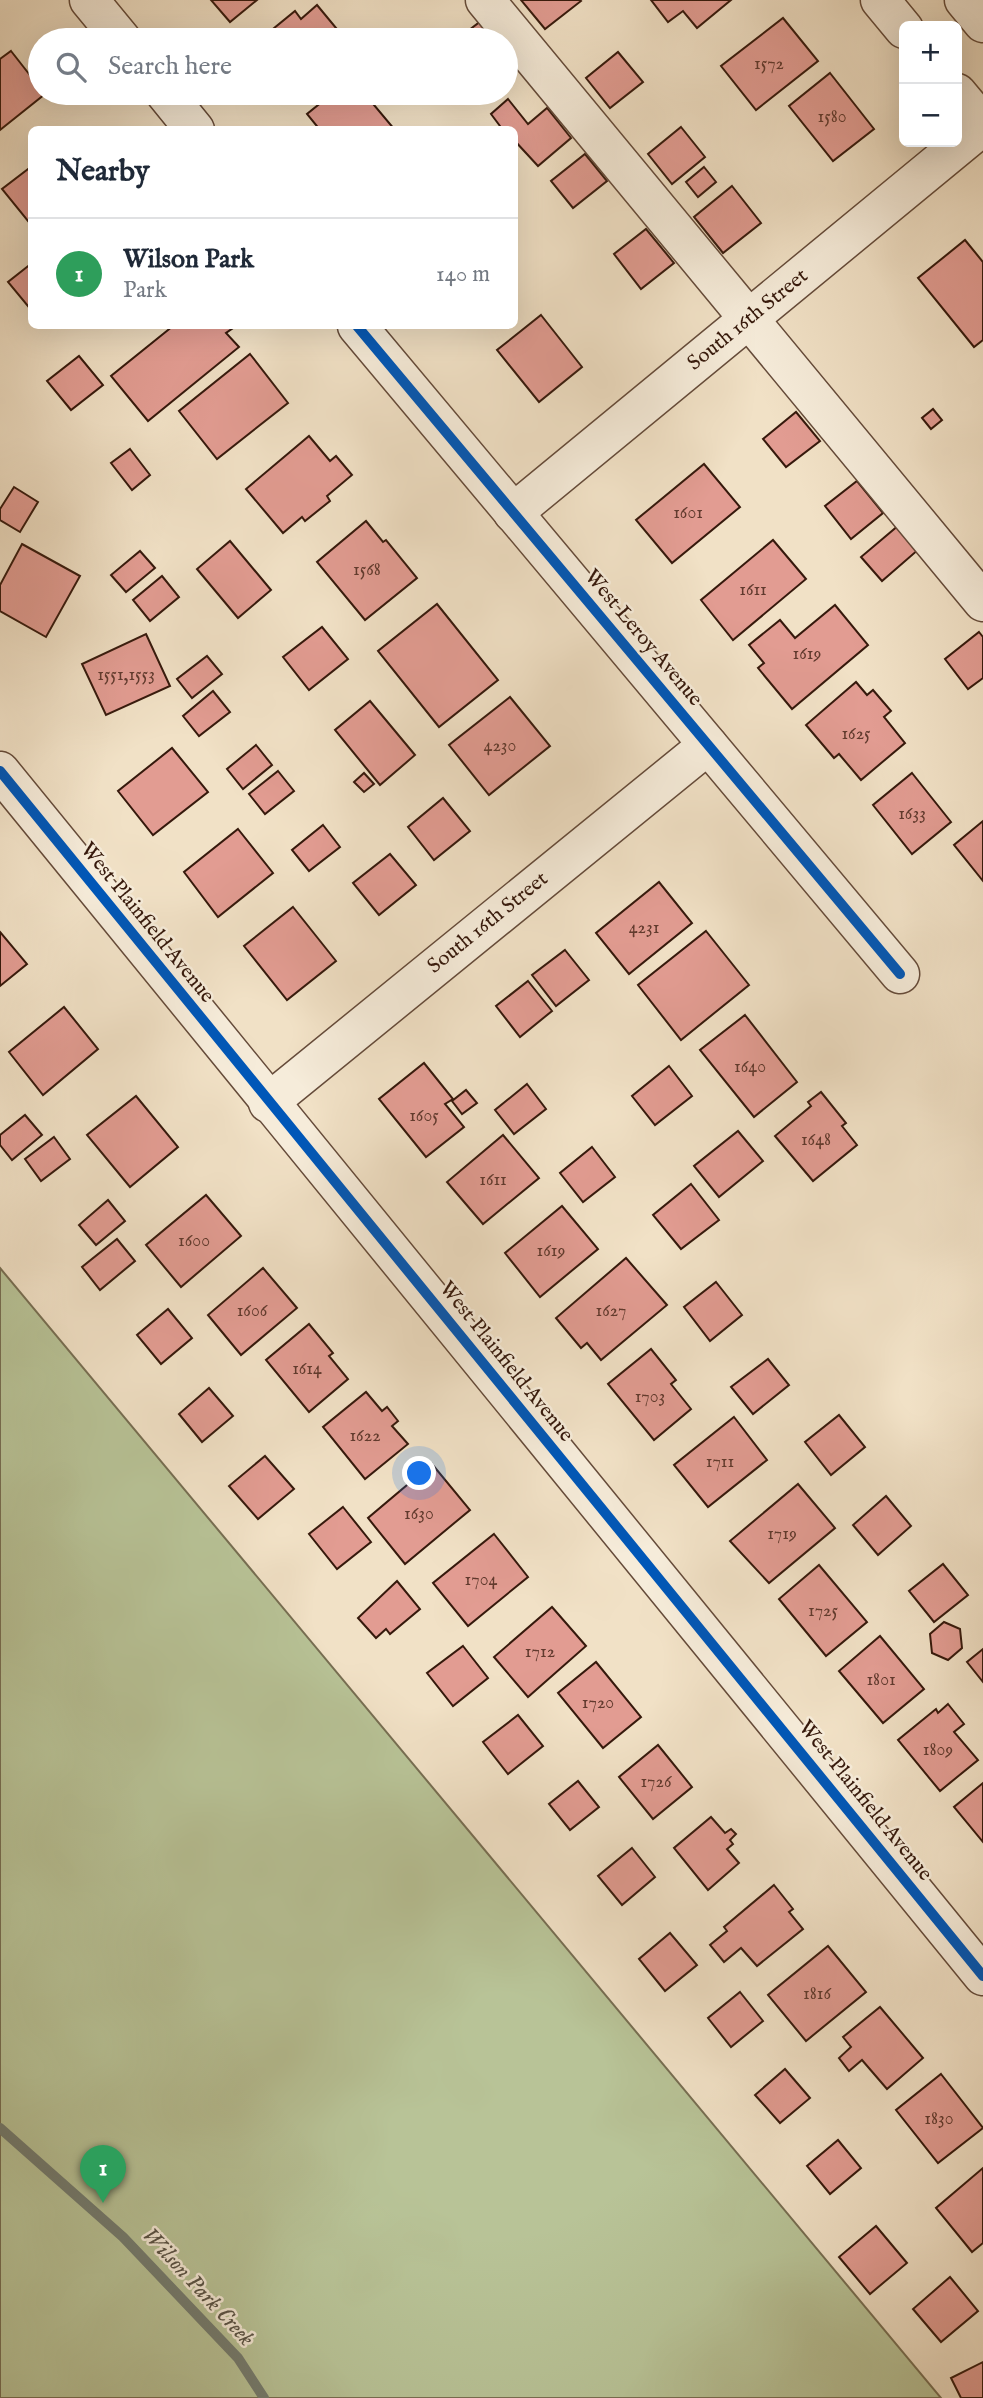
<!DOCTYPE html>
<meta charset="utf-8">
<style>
body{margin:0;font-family:"IM FELL English",serif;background:#f2f2f3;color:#1f2937}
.controls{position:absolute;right:21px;top:21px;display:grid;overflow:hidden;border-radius:10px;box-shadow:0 7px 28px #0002}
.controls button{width:63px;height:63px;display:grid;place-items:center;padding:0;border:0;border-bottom:2px solid #e0e1e3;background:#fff;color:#1f2937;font:35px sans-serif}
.you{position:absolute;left:420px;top:1474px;width:24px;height:24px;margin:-18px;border:5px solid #fff;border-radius:50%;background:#1a73e8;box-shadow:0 0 0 10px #1a73e833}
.badge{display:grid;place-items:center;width:46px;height:46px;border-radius:50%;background:#8f2418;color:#fff;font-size:23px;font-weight:700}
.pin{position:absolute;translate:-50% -58px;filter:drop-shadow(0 2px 4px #0008)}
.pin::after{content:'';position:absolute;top:37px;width:24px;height:21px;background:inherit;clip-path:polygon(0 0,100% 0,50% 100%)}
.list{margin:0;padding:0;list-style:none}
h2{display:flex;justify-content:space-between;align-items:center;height:91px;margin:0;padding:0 28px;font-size:30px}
h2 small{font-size:23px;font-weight:400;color:#747a83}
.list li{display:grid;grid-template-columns:46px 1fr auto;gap:21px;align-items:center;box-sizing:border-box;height:112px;padding:0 28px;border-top:2px solid #e0e1e3}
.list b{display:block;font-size:26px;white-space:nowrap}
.list p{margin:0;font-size:23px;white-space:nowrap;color:#747a83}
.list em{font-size:23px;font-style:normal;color:#747a83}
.icon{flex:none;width:38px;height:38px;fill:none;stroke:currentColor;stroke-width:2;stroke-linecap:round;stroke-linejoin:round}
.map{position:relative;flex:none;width:983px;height:2398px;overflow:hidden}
.search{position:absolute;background:#fff;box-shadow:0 7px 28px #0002;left:28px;top:28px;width:490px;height:77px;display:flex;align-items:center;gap:18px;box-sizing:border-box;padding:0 24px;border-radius:38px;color:#747a83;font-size:26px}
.panel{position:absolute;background:#fff;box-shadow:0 7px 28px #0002;left:28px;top:126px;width:490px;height:203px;border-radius:10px}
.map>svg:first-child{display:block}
.green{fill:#b8c397;stroke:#776e52;stroke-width:2}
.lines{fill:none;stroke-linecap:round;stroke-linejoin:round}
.stream{stroke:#737c70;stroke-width:10}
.building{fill:#e29c92;stroke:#36190c;stroke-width:2}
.minor-casing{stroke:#654b3a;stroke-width:41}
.minor{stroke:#f6ecda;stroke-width:38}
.cycleway-casing{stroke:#f6ecda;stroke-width:15}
.cycleway{stroke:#0057b8;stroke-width:10}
.labels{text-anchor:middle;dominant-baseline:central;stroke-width:5;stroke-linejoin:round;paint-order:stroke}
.number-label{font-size:18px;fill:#613a2e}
.street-label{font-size:21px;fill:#36190c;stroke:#f6ecda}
.water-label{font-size:23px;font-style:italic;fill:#595346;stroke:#f6ecda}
</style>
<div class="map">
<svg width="983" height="2398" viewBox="0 0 983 2398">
<rect width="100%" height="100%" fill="#f1e1c6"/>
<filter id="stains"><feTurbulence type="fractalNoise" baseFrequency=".00286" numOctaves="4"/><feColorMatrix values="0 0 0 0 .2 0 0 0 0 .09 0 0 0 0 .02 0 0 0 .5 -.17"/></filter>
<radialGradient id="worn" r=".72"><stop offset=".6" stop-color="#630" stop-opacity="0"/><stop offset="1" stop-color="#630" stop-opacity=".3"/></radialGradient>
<path class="green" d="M0 1268 941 2398H0Z"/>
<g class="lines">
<path class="stream" d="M0 2128 123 2237 238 2358 264 2398"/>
</g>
<g class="building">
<path d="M211 0H257L230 22Z"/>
<path d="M521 0H580L581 1 545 29Z"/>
<path d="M651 0H731L697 28 683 11 668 22Z"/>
<path d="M317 5 346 40H277L280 38 273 29 295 11 301 19Z"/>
<path d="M783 18 818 61 756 110 721 66Z"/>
<path d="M481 21 496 40H456Z"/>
<path d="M11 51 40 88V93L45 94 0 130V59Z"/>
<path d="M618 52 643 82 610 108 586 78Z"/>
<path d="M830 73 874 129 833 161 789 106Z"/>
<path d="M333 93H364L395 130H320L307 114Z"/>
<path d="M508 99 528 124 547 108 571 138 538 166 514 140V130H503L491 114Z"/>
<path d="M681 127 705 157 672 184 648 154Z"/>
<path d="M585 154 607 181 573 208 551 181Z"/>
<path d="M32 166V226L2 189Z"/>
<path d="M704 167 716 182 698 197 686 182Z"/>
<path d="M732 186 761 223 723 253 694 217Z"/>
<path d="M646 229 674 263 641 289 614 254Z"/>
<path d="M965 240 983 262V340L974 347 918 278Z"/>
<path d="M32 263V311L8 282Z"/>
<path d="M541 315 582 367 539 402 497 350Z"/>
<path d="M173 326H231L233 328 226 333 239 347 148 421 111 376Z"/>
<path d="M250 354 288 403 217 459 179 411Z"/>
<path d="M79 356 103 385 71 410 47 381Z"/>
<path d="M933 409 942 420 931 429 922 418Z"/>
<path d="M796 412 820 441 786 467 763 439Z"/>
<path d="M309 436 330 461 336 456 352 475 327 496 330 501 305 521 302 517 283 533 246 489Z"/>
<path d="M130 449 150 475 132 490 111 463Z"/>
<path d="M704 464 740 507 672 563 636 520Z"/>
<path d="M857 481 883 513 851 539 825 506Z"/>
<path d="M14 487 38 502 20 532 0 520V509Z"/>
<path d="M366 521 383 542 386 540 417 578 365 620 317 562Z"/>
<path d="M899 525 919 549 882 581 861 557Z"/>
<path d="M773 540 806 579 733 640 701 600Z"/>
<path d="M230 541 271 590 238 618 197 569Z"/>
<path d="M22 544 80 576 46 637 0 611V585Z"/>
<path d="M140 551 155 568 126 592 111 575Z"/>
<path d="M162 576 179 597 150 621 133 600Z"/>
<path d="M437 604 498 680 439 727 378 651Z"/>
<path d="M835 605 868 645 792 709 758 668 764 663 749 645 780 620 795 638Z"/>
<path d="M322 627 348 659 309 690 283 657Z"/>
<path d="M979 632 983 637V678L968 689 945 659Z"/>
<path d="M146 634 170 686 106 715 82 664Z"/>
<path d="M207 656 222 674 192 698 177 679Z"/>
<path d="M856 682 867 695 873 690 891 711 884 717 905 743 861 780 839 754 834 758 806 725Z"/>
<path d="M213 691 230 712 199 736 183 716Z"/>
<path d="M510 697 550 746 489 795 449 745Z"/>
<path d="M370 701 415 755 380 785 335 730Z"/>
<path d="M256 745 272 765 243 789 227 769Z"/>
<path d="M172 748 208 792 153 835 118 791Z"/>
<path d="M278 771 294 791 265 814 249 794Z"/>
<path d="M364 773 374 784 364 792 354 782Z"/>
<path d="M912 773 951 822 912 854 873 805Z"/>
<path d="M443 798 470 831 434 860 408 827Z"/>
<path d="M983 821V881L954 845Z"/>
<path d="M323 825 340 847 309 871 292 850Z"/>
<path d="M238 829 273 873 218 917 184 872Z"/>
<path d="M390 854 416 885 379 915 353 883Z"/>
<path d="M659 882 692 923 629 974 596 933Z"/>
<path d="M293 907 336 961 287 1000 244 946Z"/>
<path d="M706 931 749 985 681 1040 638 985Z"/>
<path d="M0 932 27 964 0 986Z"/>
<path d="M565 950 589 980 556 1006 532 975Z"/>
<path d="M528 981 552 1011 520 1037 496 1006Z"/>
<path d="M64 1007 98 1049 43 1095 9 1052Z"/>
<path d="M745 1015 797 1082 754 1117 700 1050Z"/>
<path d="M424 1063 453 1099 445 1104 464 1127 426 1157 379 1099Z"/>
<path d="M669 1066 692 1096 655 1125 632 1096Z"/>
<path d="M527 1084 546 1109 514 1134 495 1110Z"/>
<path d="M466 1090 477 1103 462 1114 452 1101Z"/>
<path d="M821 1092 846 1123 842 1126 857 1145 813 1181 775 1136 811 1106 808 1102Z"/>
<path d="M136 1096 178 1147 130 1187 87 1135Z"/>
<path d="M25 1115 42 1135 12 1160 0 1145V1135Z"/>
<path d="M738 1131 763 1161 719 1197 694 1166Z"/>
<path d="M503 1135 539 1178 483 1224 447 1182Z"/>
<path d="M54 1137 70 1159 41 1181 25 1159Z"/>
<path d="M592 1147 615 1177 583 1202 560 1173Z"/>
<path d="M691 1184 719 1220 681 1249 653 1215Z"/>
<path d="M206 1195 241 1236 181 1287 146 1245Z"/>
<path d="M108 1200 125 1221 96 1245 79 1225Z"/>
<path d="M562 1206 598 1249 540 1297 505 1253Z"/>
<path d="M117 1239 135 1261 100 1290 82 1267Z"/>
<path d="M626 1258 667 1305 601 1360 587 1343 581 1348 556 1318Z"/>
<path d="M263 1268 297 1308 241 1355 208 1315Z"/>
<path d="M716 1282 742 1315 710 1341 684 1307Z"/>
<path d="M168 1309 192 1338 161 1364 137 1335Z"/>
<path d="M309 1324 333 1353 329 1356 348 1379 309 1412 266 1360Z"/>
<path d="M651 1349 676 1380 671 1384 691 1409 654 1440 608 1384Z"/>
<path d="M768 1359 789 1385 753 1414 731 1387Z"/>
<path d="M209 1388 233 1416 202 1442 179 1414Z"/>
<path d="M366 1392 382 1411 387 1407 398 1421 392 1426 408 1444 365 1479 323 1427Z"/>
<path d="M839 1415 865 1447 831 1475 805 1442Z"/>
<path d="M734 1417 767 1460 708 1507 674 1465Z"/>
<path d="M265 1456 294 1489 258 1519 229 1486Z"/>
<path d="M432 1464 470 1510 405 1564 368 1518Z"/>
<path d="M798 1484 835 1528 769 1583 730 1541Z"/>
<path d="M886 1496 911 1526 878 1555 853 1525Z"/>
<path d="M343 1507 371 1542 337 1569 309 1534Z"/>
<path d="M494 1534 528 1577 468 1626 433 1583Z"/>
<path d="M943 1564 968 1595 934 1622 909 1591Z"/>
<path d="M819 1565 867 1622 826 1656 779 1599Z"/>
<path d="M397 1581 420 1609 390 1634 386 1629 376 1638 358 1618Z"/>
<path d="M552 1607 586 1646 528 1697 494 1657Z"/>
<path d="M944 1622 960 1629 962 1648 948 1660 932 1653 930 1634Z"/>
<path d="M880 1636 924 1689 883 1723 839 1671Z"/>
<path d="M463 1646 488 1678 453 1706 427 1673Z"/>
<path d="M983 1649V1682L967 1662Z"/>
<path d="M596 1662 641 1717 603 1748 558 1693Z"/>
<path d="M948 1704 964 1724 954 1732 978 1760 940 1791 898 1740 936 1709 938 1713Z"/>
<path d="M518 1715 543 1746 508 1774 483 1742Z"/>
<path d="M658 1745 692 1787 653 1819 619 1777Z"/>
<path d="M578 1781 599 1807 570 1830 549 1804Z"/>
<path d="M983 1783V1842L954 1807Z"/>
<path d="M711 1817 725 1833 731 1829 736 1834 730 1840 733 1844 727 1849 739 1863 708 1890 674 1848Z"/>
<path d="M632 1848 655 1877 622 1905 598 1876Z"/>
<path d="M774 1885 793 1909 789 1912 803 1929 757 1966 741 1948 724 1962 710 1945 727 1931 724 1927Z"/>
<path d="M670 1933 697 1965 665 1991 639 1959Z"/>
<path d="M828 1946 866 1992 806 2041 768 1995Z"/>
<path d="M740 1992 763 2021 731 2047 708 2018Z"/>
<path d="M880 2007 923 2058 887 2089 862 2060 849 2071 839 2058 851 2047 843 2037Z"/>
<path d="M785 2069 810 2098 780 2123 755 2095Z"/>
<path d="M941 2074 983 2128 938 2163 896 2110Z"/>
<path d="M838 2140 861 2168 830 2194 807 2166Z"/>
<path d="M983 2168V2243L972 2252 936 2208Z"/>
<path d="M876 2226 907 2263 870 2294 839 2257Z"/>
<path d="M950 2277 978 2311 941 2342 913 2309Z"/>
<path d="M983 2362V2398H961L951 2378Z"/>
</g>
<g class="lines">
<defs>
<g id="minor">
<path d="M89 0 122 40"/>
<path d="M485 0 983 602"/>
<path d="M880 0 904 29"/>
<path d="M964 0 983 23"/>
<path d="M165 93 195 130"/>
<path d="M957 93 983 124"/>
<path d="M357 326 900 974"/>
<path d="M513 513 983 126"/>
<path d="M0 771 983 1976"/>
<path d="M268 1103 708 745"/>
</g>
</defs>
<use href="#minor" class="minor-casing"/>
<use href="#minor" class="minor"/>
<defs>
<g id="cycleway">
<path d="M357 326 900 974"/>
<path d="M0 771 983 1976"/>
</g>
</defs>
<use href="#cycleway" class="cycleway-casing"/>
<use href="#cycleway" class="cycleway"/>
</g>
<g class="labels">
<g class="number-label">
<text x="769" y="64">1572</text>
<text x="832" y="117">1580</text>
<text x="688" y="513">1601</text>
<text x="367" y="570">1568</text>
<text x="753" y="590">1611</text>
<text x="807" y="654">1619</text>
<text x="126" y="675">1551,1553</text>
<text x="856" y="734">1625</text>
<text x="500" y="746">4230</text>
<text x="912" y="814">1633</text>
<text x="644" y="928">4231</text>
<text x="750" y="1067">1640</text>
<text x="424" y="1116">1605</text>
<text x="816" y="1140">1648</text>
<text x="493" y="1180">1611</text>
<text x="194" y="1241">1600</text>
<text x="551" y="1251">1619</text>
<text x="252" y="1311">1606</text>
<text x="611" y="1311">1627</text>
<text x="307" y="1369">1614</text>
<text x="650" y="1397">1703</text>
<text x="365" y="1436">1622</text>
<text x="720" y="1462">1711</text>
<text x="419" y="1514">1630</text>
<text x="782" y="1534">1719</text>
<text x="481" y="1580">1704</text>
<text x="823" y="1611">1725</text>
<text x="540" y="1652">1712</text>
<text x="881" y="1680">1801</text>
<text x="598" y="1703">1720</text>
<text x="938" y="1750">1809</text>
<text x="656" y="1782">1726</text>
<text x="817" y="1994">1816</text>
<text x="939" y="2119">1830</text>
</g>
<g class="street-label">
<text transform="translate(748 320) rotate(-39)">South 16th Street</text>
<text transform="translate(643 638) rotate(50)">West Leroy Avenue</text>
<text transform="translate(147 923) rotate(51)">West Plainfield Avenue</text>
<text transform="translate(488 923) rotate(-39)">South 16th Street</text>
<text transform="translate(506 1362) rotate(51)">West Plainfield Avenue</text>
<text transform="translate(865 1801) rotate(51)">West Plainfield Avenue</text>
</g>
<g class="water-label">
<text transform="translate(198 2287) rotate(47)">Wilson Park Creek</text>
</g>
</g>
<rect width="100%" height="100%" filter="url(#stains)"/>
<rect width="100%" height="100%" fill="url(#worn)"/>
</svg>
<div class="controls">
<button>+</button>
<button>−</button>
</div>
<div class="you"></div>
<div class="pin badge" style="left:103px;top:2203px;background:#2e9e5b">1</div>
<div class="search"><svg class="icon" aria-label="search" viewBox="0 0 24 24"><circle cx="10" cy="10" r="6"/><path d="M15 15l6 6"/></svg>Search here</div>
<section class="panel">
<h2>Nearby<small></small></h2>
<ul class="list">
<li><span class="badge" style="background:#2e9e5b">1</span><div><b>Wilson Park</b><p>Park</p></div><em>140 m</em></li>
</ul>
</section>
</div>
